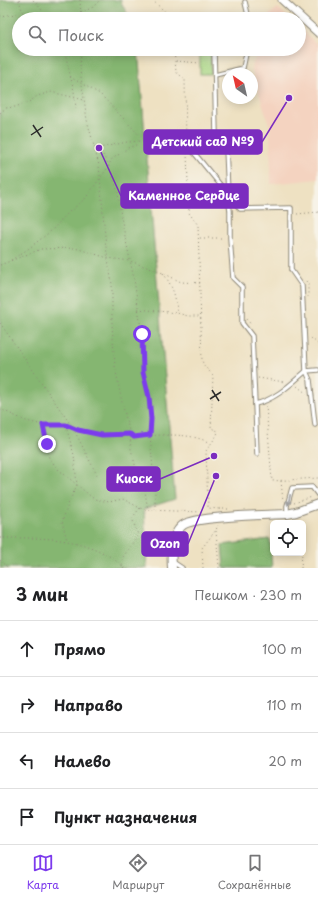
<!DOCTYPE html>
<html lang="ru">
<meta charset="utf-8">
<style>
body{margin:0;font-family:"Playpen Sans",sans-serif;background:#f6f6f6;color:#202124}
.controls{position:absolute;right:12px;bottom:12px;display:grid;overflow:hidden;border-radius:6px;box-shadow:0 2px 10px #0003}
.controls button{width:36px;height:36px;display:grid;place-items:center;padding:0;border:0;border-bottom:1px solid #e0e0e0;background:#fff;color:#202124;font:20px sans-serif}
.compass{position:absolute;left:222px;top:68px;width:36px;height:36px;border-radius:50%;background:#fff;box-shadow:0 2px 10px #0003;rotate:326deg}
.stop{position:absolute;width:12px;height:12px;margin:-9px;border:3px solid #7c3aed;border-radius:50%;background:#fff}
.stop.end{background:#7c3aed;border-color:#fff;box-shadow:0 1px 4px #0008}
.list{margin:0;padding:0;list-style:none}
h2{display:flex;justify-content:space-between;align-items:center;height:52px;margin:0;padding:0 16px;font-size:17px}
h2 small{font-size:13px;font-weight:400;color:#757577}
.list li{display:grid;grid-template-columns:26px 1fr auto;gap:12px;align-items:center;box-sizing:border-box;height:56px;padding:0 16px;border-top:1px solid #e0e0e0}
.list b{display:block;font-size:15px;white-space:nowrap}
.list em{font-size:13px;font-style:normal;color:#757577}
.icon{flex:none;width:22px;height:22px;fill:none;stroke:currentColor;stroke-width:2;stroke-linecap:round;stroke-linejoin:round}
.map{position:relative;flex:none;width:318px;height:568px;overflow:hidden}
.search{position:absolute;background:#fff;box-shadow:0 2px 10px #0003;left:12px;right:12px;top:12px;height:44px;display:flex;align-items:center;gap:10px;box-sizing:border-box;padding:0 14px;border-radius:22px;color:#757577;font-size:15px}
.sheet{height:276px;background:#fff}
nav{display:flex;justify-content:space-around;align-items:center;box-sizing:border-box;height:56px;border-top:1px solid #e0e0e0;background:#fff;font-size:11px;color:#757577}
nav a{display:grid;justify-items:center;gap:2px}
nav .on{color:#7c3aed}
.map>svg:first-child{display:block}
.built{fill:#f4d3c0}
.green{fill:#a7d583;stroke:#698057}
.forest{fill:#85b671;stroke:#58704e}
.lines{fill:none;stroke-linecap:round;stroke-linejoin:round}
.service-casing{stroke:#8c8676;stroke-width:5.5}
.minor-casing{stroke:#8c8676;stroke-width:9}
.tertiary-casing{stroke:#8c8676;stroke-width:10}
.path{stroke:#8c8676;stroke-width:1;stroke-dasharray:1 3;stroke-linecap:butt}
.service{stroke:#fff;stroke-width:3.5}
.minor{stroke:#fff;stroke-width:7}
.tertiary{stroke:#fff;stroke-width:8}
.oneway{fill:#a0a0a0}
.route{stroke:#7c3aed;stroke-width:5}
.ticks{fill:none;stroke:#2b2b2b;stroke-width:1.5}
.leader{fill:none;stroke:#7b2cbf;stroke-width:1.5}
.callout-dot{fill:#7b2cbf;stroke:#f7f3e8;stroke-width:1.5}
.callout{fill:#7b2cbf;stroke:#7b2cbf;stroke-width:1.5}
.callout-label{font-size:12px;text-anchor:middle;font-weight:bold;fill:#fff}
</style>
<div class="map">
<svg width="318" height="568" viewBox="0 0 318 568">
<rect width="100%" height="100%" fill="#f7f3e8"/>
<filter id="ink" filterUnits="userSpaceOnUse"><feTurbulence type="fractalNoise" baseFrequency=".025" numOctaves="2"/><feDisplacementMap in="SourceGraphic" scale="8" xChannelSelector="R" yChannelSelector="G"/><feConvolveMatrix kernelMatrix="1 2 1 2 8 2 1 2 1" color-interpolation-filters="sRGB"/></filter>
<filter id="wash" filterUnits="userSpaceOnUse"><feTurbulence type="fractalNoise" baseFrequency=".012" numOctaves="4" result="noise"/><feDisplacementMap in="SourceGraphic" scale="16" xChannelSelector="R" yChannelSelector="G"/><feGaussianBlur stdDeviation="0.9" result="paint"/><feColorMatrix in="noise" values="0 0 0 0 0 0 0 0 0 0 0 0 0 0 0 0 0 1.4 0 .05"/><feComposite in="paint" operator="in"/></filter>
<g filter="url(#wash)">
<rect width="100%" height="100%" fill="#eee1c2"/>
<g class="built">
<path d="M278 8 290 19H264Z"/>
<path d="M299 27 318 45V179L271 184 270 127 251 68 259 49H299Z"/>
</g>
<rect class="green" x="200" y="51" width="11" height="23"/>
<g class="forest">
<path d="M0 0H121L122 5 131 19H19V49H138L175 499 144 509 147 568H0Z"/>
<path d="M270 539 272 568H224L222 545Z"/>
</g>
</g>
<g filter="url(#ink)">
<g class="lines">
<defs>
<g id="service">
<path d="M245 2 249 19"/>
<path d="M232 49 214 50 216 134 226 148 228 194 230 211V238L233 278 242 287V323L252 336 255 404C275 400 291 384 306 371L310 380 315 425"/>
<path d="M215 75 243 68 247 49"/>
<path d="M191 149 240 209 291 208V270L302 286 306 371 318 370"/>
<path d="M255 404 257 454"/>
<path d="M287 514V506L292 488 312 487 318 495"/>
<path d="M173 562 182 568"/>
</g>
<path id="minor" d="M282 0 318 33"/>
<path id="tertiary" d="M172 568C171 555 171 534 183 525 196 516 267 515 287 514L296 512 318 504"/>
</defs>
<use href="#service" class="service-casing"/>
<use href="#minor" class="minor-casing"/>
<use href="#tertiary" class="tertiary-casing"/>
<g class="path">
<path d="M19 0 24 17"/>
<path d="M33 0 42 10 46 19"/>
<path d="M80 0 81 19"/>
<path d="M152 0 171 17 169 19"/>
<path d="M81 13 93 7 100 0"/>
<path d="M0 16 17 14 29 19"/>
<path d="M64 49 74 91 76 108"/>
<path d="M81 49 80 70 87 120 99 165 106 247 112 284V325L115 366 121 398 130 435 131 449 138 476 144 486 148 510"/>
<path d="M174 49 176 72 185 79 186 146"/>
<path d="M176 61 200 63"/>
<path d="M70 77 100 94 145 141"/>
<path d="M0 113 6 108 15 107 29 102 37 96 51 92 84 100"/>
<path d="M95 146 99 148 127 142 186 138"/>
<path d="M99 148 109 166 118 192 121 217 134 279 142 335 143 372 149 397 151 419 150 435 155 493V509"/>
<path d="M187 153 189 213 198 225 202 361 205 367 213 375 211 428 218 431 217 435 206 451 208 508 219 509V511"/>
<path d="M190 202 224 205"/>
<path d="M297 214 318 212"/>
<path d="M200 238H224"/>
<path d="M11 260 28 249 51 231 69 212 85 199 109 166 111 160 128 148 146 141"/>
<path d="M0 265 41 249 75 248 108 258 130 261 163 273 181 282 200 283"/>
<path d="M163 273C173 287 176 296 177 313L188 316H201"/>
<path d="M306 281 308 284V297"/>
<path d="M138 309 177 313"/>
<path d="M247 319 251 325"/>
<path d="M0 323 73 428 97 475"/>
<path d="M311 338 318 344"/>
<path d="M258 378 285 382"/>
<path d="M297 386 307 394"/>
<path d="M266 406 272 481 318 478"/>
<path d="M0 409 26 421 43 425H66L78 430 102 435H130L134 437C156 435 188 432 208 442"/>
<path d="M43 425 49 458 58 469 94 499 109 502 123 499 140 508 148 510 202 512"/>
<path d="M66 426 74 455 77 485 69 502 62 522 67 540"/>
<path d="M281 481 283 501"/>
<path d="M294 503 312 497"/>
<path d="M219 509H228"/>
<path d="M298 519 299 523"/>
<path d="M216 531 219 568"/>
<path d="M0 538C35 538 71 536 104 553 110 556 116 561 122 565V568"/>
<path d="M0 560 8 568"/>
<path d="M124 568 122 565 123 557 138 535 132 518 140 508"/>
<path d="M203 568 202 548 216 530 218 525"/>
<path d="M301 568 302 553"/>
</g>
<use href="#service" class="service"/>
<use href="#minor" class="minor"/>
<use href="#tertiary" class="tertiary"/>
</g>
<defs><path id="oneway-solid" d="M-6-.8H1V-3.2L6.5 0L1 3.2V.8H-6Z"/></defs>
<use class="oneway" href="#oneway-solid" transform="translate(289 500) rotate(103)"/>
</g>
<g class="lines" filter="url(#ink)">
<path class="route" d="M47 444 43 425H66L78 430 102 435 130 434 134 437 150 435 151 419 149 397 143 372 142 334"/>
</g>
<path class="ticks" d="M33 125 41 137M31 135 43 127M212 390 219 401M210 399 221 392"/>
<path class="leader" d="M289 98L262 142M99 148L121 196M214 456L160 479M216 476L188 544"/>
<g class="callout-dot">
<circle cx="289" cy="98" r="4"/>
<circle cx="99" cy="148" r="4"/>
<circle cx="214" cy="456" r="4"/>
<circle cx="216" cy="476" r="4"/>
</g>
<g class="callout">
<rect x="144" y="130" width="118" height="24" rx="4"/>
<rect x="121" y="184" width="127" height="24" rx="4"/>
<rect x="107" y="467" width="53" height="24" rx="4"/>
<rect x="142" y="532" width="46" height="24" rx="4"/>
</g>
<g class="callout-label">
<text x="203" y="146">Детский сад №9</text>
<text x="184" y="200">Каменное Сердце</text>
<text x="134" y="483">Киоск</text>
<text x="165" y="548">Ozon</text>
</g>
</svg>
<div class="controls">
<button><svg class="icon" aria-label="locate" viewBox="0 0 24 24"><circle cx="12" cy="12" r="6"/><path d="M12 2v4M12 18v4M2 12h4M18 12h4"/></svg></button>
</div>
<svg class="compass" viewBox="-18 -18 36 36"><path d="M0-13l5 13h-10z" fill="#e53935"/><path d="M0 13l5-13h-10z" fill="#757577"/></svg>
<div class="stop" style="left:142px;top:334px"></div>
<div class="stop end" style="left:47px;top:444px"></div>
<div class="search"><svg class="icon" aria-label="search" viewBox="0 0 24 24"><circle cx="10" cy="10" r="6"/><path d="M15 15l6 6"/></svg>Поиск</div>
</div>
<section class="sheet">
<h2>3 мин<small>Пешком · 230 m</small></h2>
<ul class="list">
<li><svg class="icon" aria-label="ahead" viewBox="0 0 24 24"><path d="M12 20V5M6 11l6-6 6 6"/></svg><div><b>Прямо</b></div><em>100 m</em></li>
<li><svg class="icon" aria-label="right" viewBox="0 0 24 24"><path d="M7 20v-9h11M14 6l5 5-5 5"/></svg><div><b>Направо</b></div><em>110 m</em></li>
<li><svg class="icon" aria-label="left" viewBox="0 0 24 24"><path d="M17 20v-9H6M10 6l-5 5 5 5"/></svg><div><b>Налево</b></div><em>20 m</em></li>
<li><svg class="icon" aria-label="arrive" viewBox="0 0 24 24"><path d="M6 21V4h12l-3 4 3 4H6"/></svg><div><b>Пункт назначения</b></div></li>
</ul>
</section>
<nav>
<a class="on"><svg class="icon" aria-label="map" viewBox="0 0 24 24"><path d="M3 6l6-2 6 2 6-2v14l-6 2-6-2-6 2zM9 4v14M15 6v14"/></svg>Карта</a>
<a><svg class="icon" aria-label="directions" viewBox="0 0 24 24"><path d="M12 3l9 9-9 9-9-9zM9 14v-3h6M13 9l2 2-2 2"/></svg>Маршрут</a>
<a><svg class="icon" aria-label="saved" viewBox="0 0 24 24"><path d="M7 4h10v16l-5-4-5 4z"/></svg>Сохранённые</a>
</nav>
